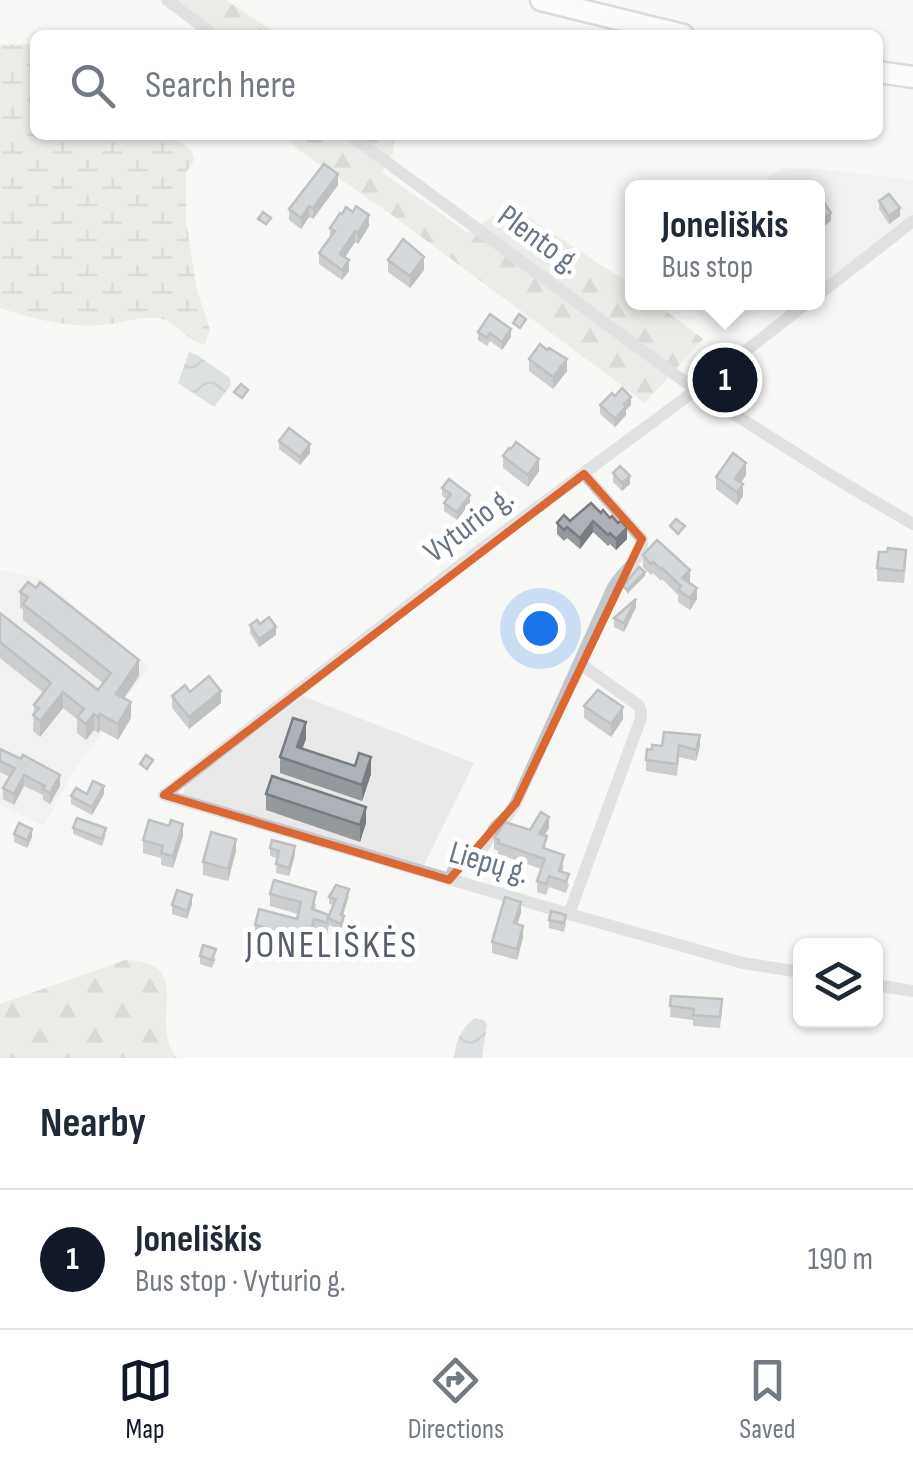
<!DOCTYPE html>
<meta charset="utf-8">
<style>
body{margin:0;font-family:"Sofia Sans Condensed",sans-serif;background:#f2f2f3;color:#1f2937}
.controls{position:absolute;right:30px;bottom:30px;display:grid;overflow:hidden;border-radius:15px;box-shadow:0 2px 8px #0004}
.controls button{width:90px;height:90px;display:grid;place-items:center;padding:0;border:0;border-bottom:2px solid #e0e1e3;background:#fff;color:#1f2937;font:50px sans-serif}
.you{position:absolute;left:540px;top:628px;width:35px;height:35px;margin:-25px;border:8px solid #fff;border-radius:50%;background:#1a73e8;box-shadow:0 0 0 15px #1a73e833}
.badge{display:grid;place-items:center;width:65px;height:65px;border-radius:50%;background:#111827;color:#fff;font-size:32px;font-weight:700}
.pin{position:absolute;translate:-50% -50%;border:5px solid #fff;box-shadow:0 2px 10px #0006}
.popup{position:absolute;left:625px;top:180px;width:200px;height:130px;box-sizing:border-box;display:grid;place-content:center;border-radius:15px;background:#fff;filter:drop-shadow(0 2px 8px #0005);font-size:32px;white-space:nowrap;color:#747a83}
.popup b{font-size:38px;color:#1f2937}
.popup::after{content:'';position:absolute;left:50%;top:100%;margin-left:-20px;border:20px solid transparent;border-top-color:#fff}
.list{margin:0;padding:0;list-style:none}
h2{display:flex;justify-content:space-between;align-items:center;height:130px;margin:0;padding:0 40px;font-size:42px}
h2 small{font-size:32px;font-weight:400;color:#747a83}
.list li{display:grid;grid-template-columns:65px 1fr auto;gap:30px;align-items:center;box-sizing:border-box;height:140px;padding:0 40px;border-top:2px solid #e0e1e3}
.list b{display:block;font-size:38px;white-space:nowrap}
.list p{margin:0;font-size:32px;white-space:nowrap;color:#747a83}
.list em{font-size:32px;font-style:normal;color:#747a83}
.icon{flex:none;width:55px;height:55px;fill:none;stroke:currentColor;stroke-width:2;stroke-linecap:round;stroke-linejoin:round}
.map{position:relative;flex:none;width:913px;height:1058px;overflow:hidden}
.search{position:absolute;background:#fff;box-shadow:0 2px 8px #0004;left:30px;right:30px;top:30px;height:110px;display:flex;align-items:center;gap:25px;box-sizing:border-box;padding:0 35px;border-radius:15px;color:#747a83;font-size:38px}
.sheet{height:270px;background:#fff}
nav{display:flex;justify-content:space-around;align-items:center;box-sizing:border-box;height:140px;border-top:2px solid #e0e1e3;background:#fff;font-size:28px;color:#747a83}
nav a{display:grid;justify-items:center;gap:5px}
nav .on{color:#111827}
.map>svg:first-child{display:block}
.built{fill:#e8e9e8}
.forest{fill:url(#forest-firs)}
.wetland{fill:url(#wetland-marsh)}
.water{fill:url(#water-waves)}
.lines{fill:none;stroke-linecap:round;stroke-linejoin:round}
.trunk-casing{stroke:#b6b9bc;stroke-width:25}
.minor{stroke:#c3c6ca;stroke-width:12}
.trunk{stroke:#fff;stroke-width:20}
.wall{fill:#94999e}
.shaded-wall{fill:#787d81}
.building{fill:#acb2b8;stroke:#787d81;stroke-width:2.5}
.marked{fill:none;stroke:#db6732;stroke-width:8;stroke-linejoin:round}
.labels{text-anchor:middle;dominant-baseline:central;stroke-width:10;stroke-linejoin:round;paint-order:stroke}
.street-label{font-size:32px;fill:#687584;stroke:#fff}
.quarter-label{font-size:38px;letter-spacing:2.5px;fill:#565f6a;stroke:#fff}
</style>
<div class="map">
<svg width="913" height="1058" viewBox="0 0 913 1058">
<defs>
<pattern id="forest-firs" width="22" height="20" patternUnits="userSpaceOnUse" patternTransform="scale(2.5)"><rect width="22" height="20" fill="#d9ded6"/><path d="M5 1l3.5 6h-7zM16 11l3.5 6h-7z" fill="#b4b9b3"/></pattern>
<pattern id="wetland-marsh" width="20" height="14" patternUnits="userSpaceOnUse" patternTransform="scale(2.5)"><rect width="20" height="14" fill="#d9ded6"/><path d="M1 5h8M5 5V1M11 12h8M15 12V8" fill="none" stroke="#b4b9b3"/></pattern>
<pattern id="water-waves" width="16" height="10" patternUnits="userSpaceOnUse" patternTransform="scale(2.5)"><rect width="16" height="10" fill="#bdc6cb"/><path d="M0 5q4-4 8 0t8 0" fill="none" stroke="#9da5aa"/></pattern>
</defs>
<rect width="100%" height="100%" fill="#f7f8f5"/>
<g class="built">
<path d="M781 168 822 169 913 180V229L818 302V188H755Z"/>
<path d="M0 570 41 578 149 667 71 776 44 826 0 805Z"/>
<path d="M303 696 474 763 423 867 186 798 183 794 185 786Z"/>
</g>
<g class="forest">
<path d="M177 0H226L279 35H224Z"/>
<path d="M284 135H396L393 152 382 172 468 233 505 208H514L632 285V302L655 303 703 339 645 403 396 218 300 151Z"/>
<path d="M125 960C199 962 146 1020 177 1058H0V1004Z"/>
</g>
<path class="wetland" d="M35 43V135H171L192 151 194 160 186 173V220L197 291 210 329 205 344C186 343 177 320 157 318 139 316 120 324 102 325 67 328 33 319 0 308V45Z"/>
<g class="water">
<path d="M189 352 197 355 230 378 231 385 214 407 178 383Z"/>
<path d="M475 1018 484 1020 487 1025 482 1058H454C455 1043 462 1026 475 1018Z"/>
</g>
<g class="lines">
<defs>
<g id="trunk">
<path d="M541 0 683 35"/>
<path d="M878 72 913 77"/>
</g>
</defs>
<use href="#trunk" class="trunk-casing"/>
<g class="minor">
<path d="M167 0 214 35"/>
<path d="M350 135 696 390 830 475 913 524"/>
<path d="M818 295 913 221"/>
<path d="M164 795 481 549 696 390 808 302"/>
<path d="M164 795 569 914 743 963 800 972"/>
<path d="M449 880 455 866 484 846 495 827 508 815 516 803 613 587C623 570 644 559 642 539L584 474"/>
<path d="M569 914 641 718V711L638 705 579 663"/>
<path d="M876 985 913 991"/>
</g>
<use href="#trunk" class="trunk"/>
</g>
<g class="wall">
<path d="M338 185 313 219 309 217 301 229 289 220V209Z"/>
<path d="M879 201 900 216 889 224 879 209Z"/>
<path d="M342 214 369 226 358 244 355 242 345 257 349 271 342 280 319 264V253L330 238V228Z"/>
<path d="M414 250 424 270 410 288 388 272V260Z"/>
<path d="M478 332 511 337 502 350 490 341 487 346 478 340Z"/>
<path d="M547 350 567 371 553 389 529 371V359Z"/>
<path d="M600 405H631L626 410V415L615 427 600 414Z"/>
<path d="M279 441 310 453 300 465 279 449Z"/>
<path d="M503 456 539 471 528 487 503 468Z"/>
<path d="M613 473 630 484 622 491 613 482Z"/>
<path d="M746 475 741 483 743 496 737 505 716 489V477Z"/>
<path d="M442 488 470 503 457 520 444 511V503L447 499 442 496Z"/>
<path d="M601 513 627 539 616 550 610 544 608 546 593 532 580 549 567 538 564 541 557 534V523L570 521Z"/>
<path d="M643 555 689 582 697 599 690 610 678 602V595L662 579 661 581 653 573 651 575 643 567Z"/>
<path d="M906 562 904 583 877 581V568Z"/>
<path d="M20 592 139 676 124 698 131 718 118 740 100 730 98 733 94 730 86 740 77 733V719L63 708 40 737 33 731 34 705 44 693 0 658V613L98 690 103 683 23 620V609L20 608Z"/>
<path d="M636 607 624 632 614 627V618Z"/>
<path d="M260 624 276 635 259 647 250 633V625Z"/>
<path d="M190 692 221 703 189 729 172 708V696Z"/>
<path d="M584 706 623 719 611 737 584 718Z"/>
<path d="M306 739 302 748 371 774 362 801 280 773V757Z"/>
<path d="M652 745 700 746 696 761 679 757 677 776 646 771V760L652 750Z"/>
<path d="M0 749 60 786 50 804 43 800V795L24 786 14 805 3 799V788L10 777 0 772Z"/>
<path d="M87 794H104L92 815 71 804V796Z"/>
<path d="M266 794 366 823 360 842 266 810Z"/>
<path d="M73 828 106 835 102 846 73 834Z"/>
<path d="M549 828 544 835 546 849 564 866 562 872 569 885 566 893 549 887 546 895 537 892V881L541 869 498 854V851L494 849V838Z"/>
<path d="M14 834 32 837 27 848 14 842Z"/>
<path d="M183 836 173 868 161 865V858L143 853V840Z"/>
<path d="M270 848 295 854 289 876 276 873 277 858 270 856Z"/>
<path d="M236 851 228 881 203 875V862Z"/>
<path d="M270 894 316 904 315 910 329 915 333 905 329 904V897L349 896 343 916 344 923 341 930 329 925 327 935 314 931 309 952 255 937V925L297 919 298 914 270 906Z"/>
<path d="M192 904 187 919 172 914V905Z"/>
<path d="M521 913 517 924 523 937 517 960 492 953V942Z"/>
<path d="M549 920 566 924 564 932 549 928Z"/>
<path d="M200 956 216 958 212 968 200 964Z"/>
<path d="M671 996 722 1010 720 1028 693 1026V1020L670 1017Z"/>
</g>
<g class="shaded-wall">
<path d="M338 174V185L313 219V208Z"/>
<path d="M309 206V217L301 229V218Z"/>
<path d="M900 208V216L889 224V216Z"/>
<path d="M831 213V221L818 231V223Z"/>
<path d="M369 215V226L358 244V233Z"/>
<path d="M355 231V242L340 265V254Z"/>
<path d="M424 257V270L410 288V276Z"/>
<path d="M349 260V271L342 280V270Z"/>
<path d="M511 329V337L502 350V342Z"/>
<path d="M567 359V371L553 389V377Z"/>
<path d="M631 397V405L626 410V415L615 427V419Z"/>
<path d="M310 444V453L300 465V457Z"/>
<path d="M539 459V471L528 487V475Z"/>
<path d="M746 463V475L735 491V479Z"/>
<path d="M630 476V484L622 491V483Z"/>
<path d="M743 484V496L737 505V492Z"/>
<path d="M470 495V503L457 520V512Z"/>
<path d="M593 521V532L580 549V538Z"/>
<path d="M627 528V539L616 550V539Z"/>
<path d="M690 570V582L682 578Z"/>
<path d="M645 572V576L627 594V590Z"/>
<path d="M697 588V599L690 610V598Z"/>
<path d="M636 599V607L624 632V623Z"/>
<path d="M276 627V635L259 647V639Z"/>
<path d="M139 660V676L116 710V694Z"/>
<path d="M221 691V703L189 729V717Z"/>
<path d="M63 692V708L40 737V721Z"/>
<path d="M131 702V718L118 740V724Z"/>
<path d="M623 707V719L611 737V724Z"/>
<path d="M94 714V730L86 740V724Z"/>
<path d="M100 714V730L98 733V717Z"/>
<path d="M306 722V739L297 763V747Z"/>
<path d="M700 735V746L696 761V750Z"/>
<path d="M371 757V774L362 801V785Z"/>
<path d="M24 775V786L14 805V794Z"/>
<path d="M60 775V786L50 804V793Z"/>
<path d="M104 786V794L92 815V807Z"/>
<path d="M366 807V823L360 842V825Z"/>
<path d="M549 817V828L539 845V834Z"/>
<path d="M183 824V836L173 868V856Z"/>
<path d="M32 829V837L27 848V840Z"/>
<path d="M236 839V851L228 881V869Z"/>
<path d="M295 846V854L289 876V868Z"/>
<path d="M192 895V904L187 919V911Z"/>
<path d="M521 902V913L514 934V923Z"/>
<path d="M314 919V931L309 952V940Z"/>
<path d="M523 926V937L517 960V949Z"/>
</g>
<g class="building">
<path d="M324 164 338 174 313 208 309 206 301 218 289 209Z"/>
<path d="M889 194 900 208 889 216 879 201Z"/>
<path d="M822 200 831 213 818 223V203Z"/>
<path d="M356 206 369 215 358 233 355 231 340 254 349 260 342 270 319 253 335 231 330 228 340 213 342 214 346 207 353 212Z"/>
<path d="M263 212 271 218 266 224 258 219Z"/>
<path d="M403 239 424 257 410 276 388 260Z"/>
<path d="M490 314 511 329 502 342 490 333 487 338 478 332Z"/>
<path d="M519 314 526 319 520 328 513 323Z"/>
<path d="M540 344 547 350 549 348 567 359 553 377 529 359Z"/>
<path d="M241 384 248 390 242 398 234 392Z"/>
<path d="M622 388 631 397 624 404 626 406 615 419 600 405 612 393 615 396Z"/>
<path d="M289 428 310 444 300 457 279 441Z"/>
<path d="M516 442 539 459 528 475 503 456 509 448 511 449Z"/>
<path d="M733 453 746 463 735 479 743 484 737 492 716 477Z"/>
<path d="M620 466 630 476 622 483 613 473Z"/>
<path d="M449 479 470 495 457 512 444 503 451 494 442 488Z"/>
<path d="M591 503 601 513 603 510 610 518 612 516 618 523 621 521 627 528 616 539 610 533 608 535 593 521 580 538 567 527 564 530 557 523 564 515 570 521Z"/>
<path d="M676 519 685 526 678 534 670 526Z"/>
<path d="M657 540 690 570 682 578 697 588 690 598 678 590 681 586 662 568 661 569 653 562 651 564 643 555Z"/>
<path d="M888 548 906 550 904 571 877 568 879 552H887Z"/>
<path d="M639 567 645 572 627 590 623 586Z"/>
<path d="M28 582 36 588 40 582 139 660 116 694 131 702 118 724 100 714 98 717 94 714 86 724 77 717 84 709 63 692 40 721 33 715 39 708 34 705 51 683 0 642V613L98 690 111 673 23 604 28 597 20 592Z"/>
<path d="M636 599 624 623 614 618Z"/>
<path d="M269 617 276 627 259 639 250 625 257 620 260 624Z"/>
<path d="M209 676 221 691 189 717 172 696 185 685 190 692Z"/>
<path d="M598 690 623 707 611 724 584 706Z"/>
<path d="M293 718 306 722 297 747 355 766 359 753 371 757 362 785 280 757Z"/>
<path d="M664 732 700 735 696 750 679 745 677 764 646 760 647 749 652 750V745L662 746Z"/>
<path d="M0 749 21 759 23 755 60 775 50 793 43 789 45 786 24 775 14 794 3 788 15 768 0 761Z"/>
<path d="M146 755 153 760 147 769 140 764Z"/>
<path d="M272 776 366 807 360 825 266 794Z"/>
<path d="M93 781 104 786 92 807 71 796 76 788 87 794Z"/>
<path d="M541 812 549 817 539 834 547 836 543 848 564 855 559 871 569 874 566 882 549 876 546 884 537 881 545 859 498 843 499 840 494 838 505 822 530 830Z"/>
<path d="M77 818 106 828 102 839 73 828Z"/>
<path d="M149 820 169 826 171 820 183 824 173 856 161 853 163 846 143 840Z"/>
<path d="M19 823 32 829 27 840 14 834Z"/>
<path d="M211 832 236 839 228 869 203 862Z"/>
<path d="M272 840 295 846 289 868 276 864 279 851 270 848Z"/>
<path d="M274 880 316 892 312 909 329 915 327 923 314 919 309 940 255 925 259 909 297 919 301 902 270 894Z"/>
<path d="M336 885 349 889 341 915 344 916 341 924 328 918 336 899 329 897Z"/>
<path d="M177 890 192 895 187 911 172 905Z"/>
<path d="M505 897 521 902 514 923 523 926 517 949 492 942Z"/>
<path d="M551 911 566 915 564 923 549 920Z"/>
<path d="M203 945 216 949 212 960 200 956Z"/>
<path d="M671 996 722 999 720 1017 693 1015 694 1009 670 1006Z"/>
</g>
<path d="M0 0H913V1058H0ZM584 474 642 539 516 803 449 880 164 795Z" fill="#f7f8f5" fill-opacity=".55" fill-rule="evenodd"/>
<path class="marked" d="M584 474 642 539 516 803 449 880 164 795Z"/>
<g class="labels">
<g class="street-label">
<text transform="translate(539 240) rotate(36)">Plento g.</text>
<text transform="translate(469 525) rotate(-37)">Vyturio g.</text>
<text transform="translate(489 863) rotate(16)">Liepų g.</text>
</g>
<g class="quarter-label">
<text x="332" y="945">JONELIŠKĖS</text>
</g>
</g>
</svg>
<div class="controls">
<button><svg class="icon" aria-label="layers" viewBox="0 0 24 24"><path d="M12 4l9 5-9 5-9-5zM3 14l9 5 9-5"/></svg></button>
</div>
<div class="you"></div>
<div class="pin badge" style="left:725px;top:380px">1</div>
<div class="popup"><b>Joneliškis</b>Bus stop</div>
<div class="search"><svg class="icon" aria-label="search" viewBox="0 0 24 24"><circle cx="10" cy="10" r="6"/><path d="M15 15l6 6"/></svg>Search here</div>
</div>
<section class="sheet">
<h2>Nearby<small></small></h2>
<ul class="list">
<li><span class="badge">1</span><div><b>Joneliškis</b><p>Bus stop · Vyturio g.</p></div><em>190 m</em></li>
</ul>
</section>
<nav>
<a class="on"><svg class="icon" aria-label="map" viewBox="0 0 24 24"><path d="M3 6l6-2 6 2 6-2v14l-6 2-6-2-6 2zM9 4v14M15 6v14"/></svg>Map</a>
<a><svg class="icon" aria-label="directions" viewBox="0 0 24 24"><path d="M12 3l9 9-9 9-9-9zM9 14v-3h6M13 9l2 2-2 2"/></svg>Directions</a>
<a><svg class="icon" aria-label="saved" viewBox="0 0 24 24"><path d="M7 4h10v16l-5-4-5 4z"/></svg>Saved</a>
</nav>
